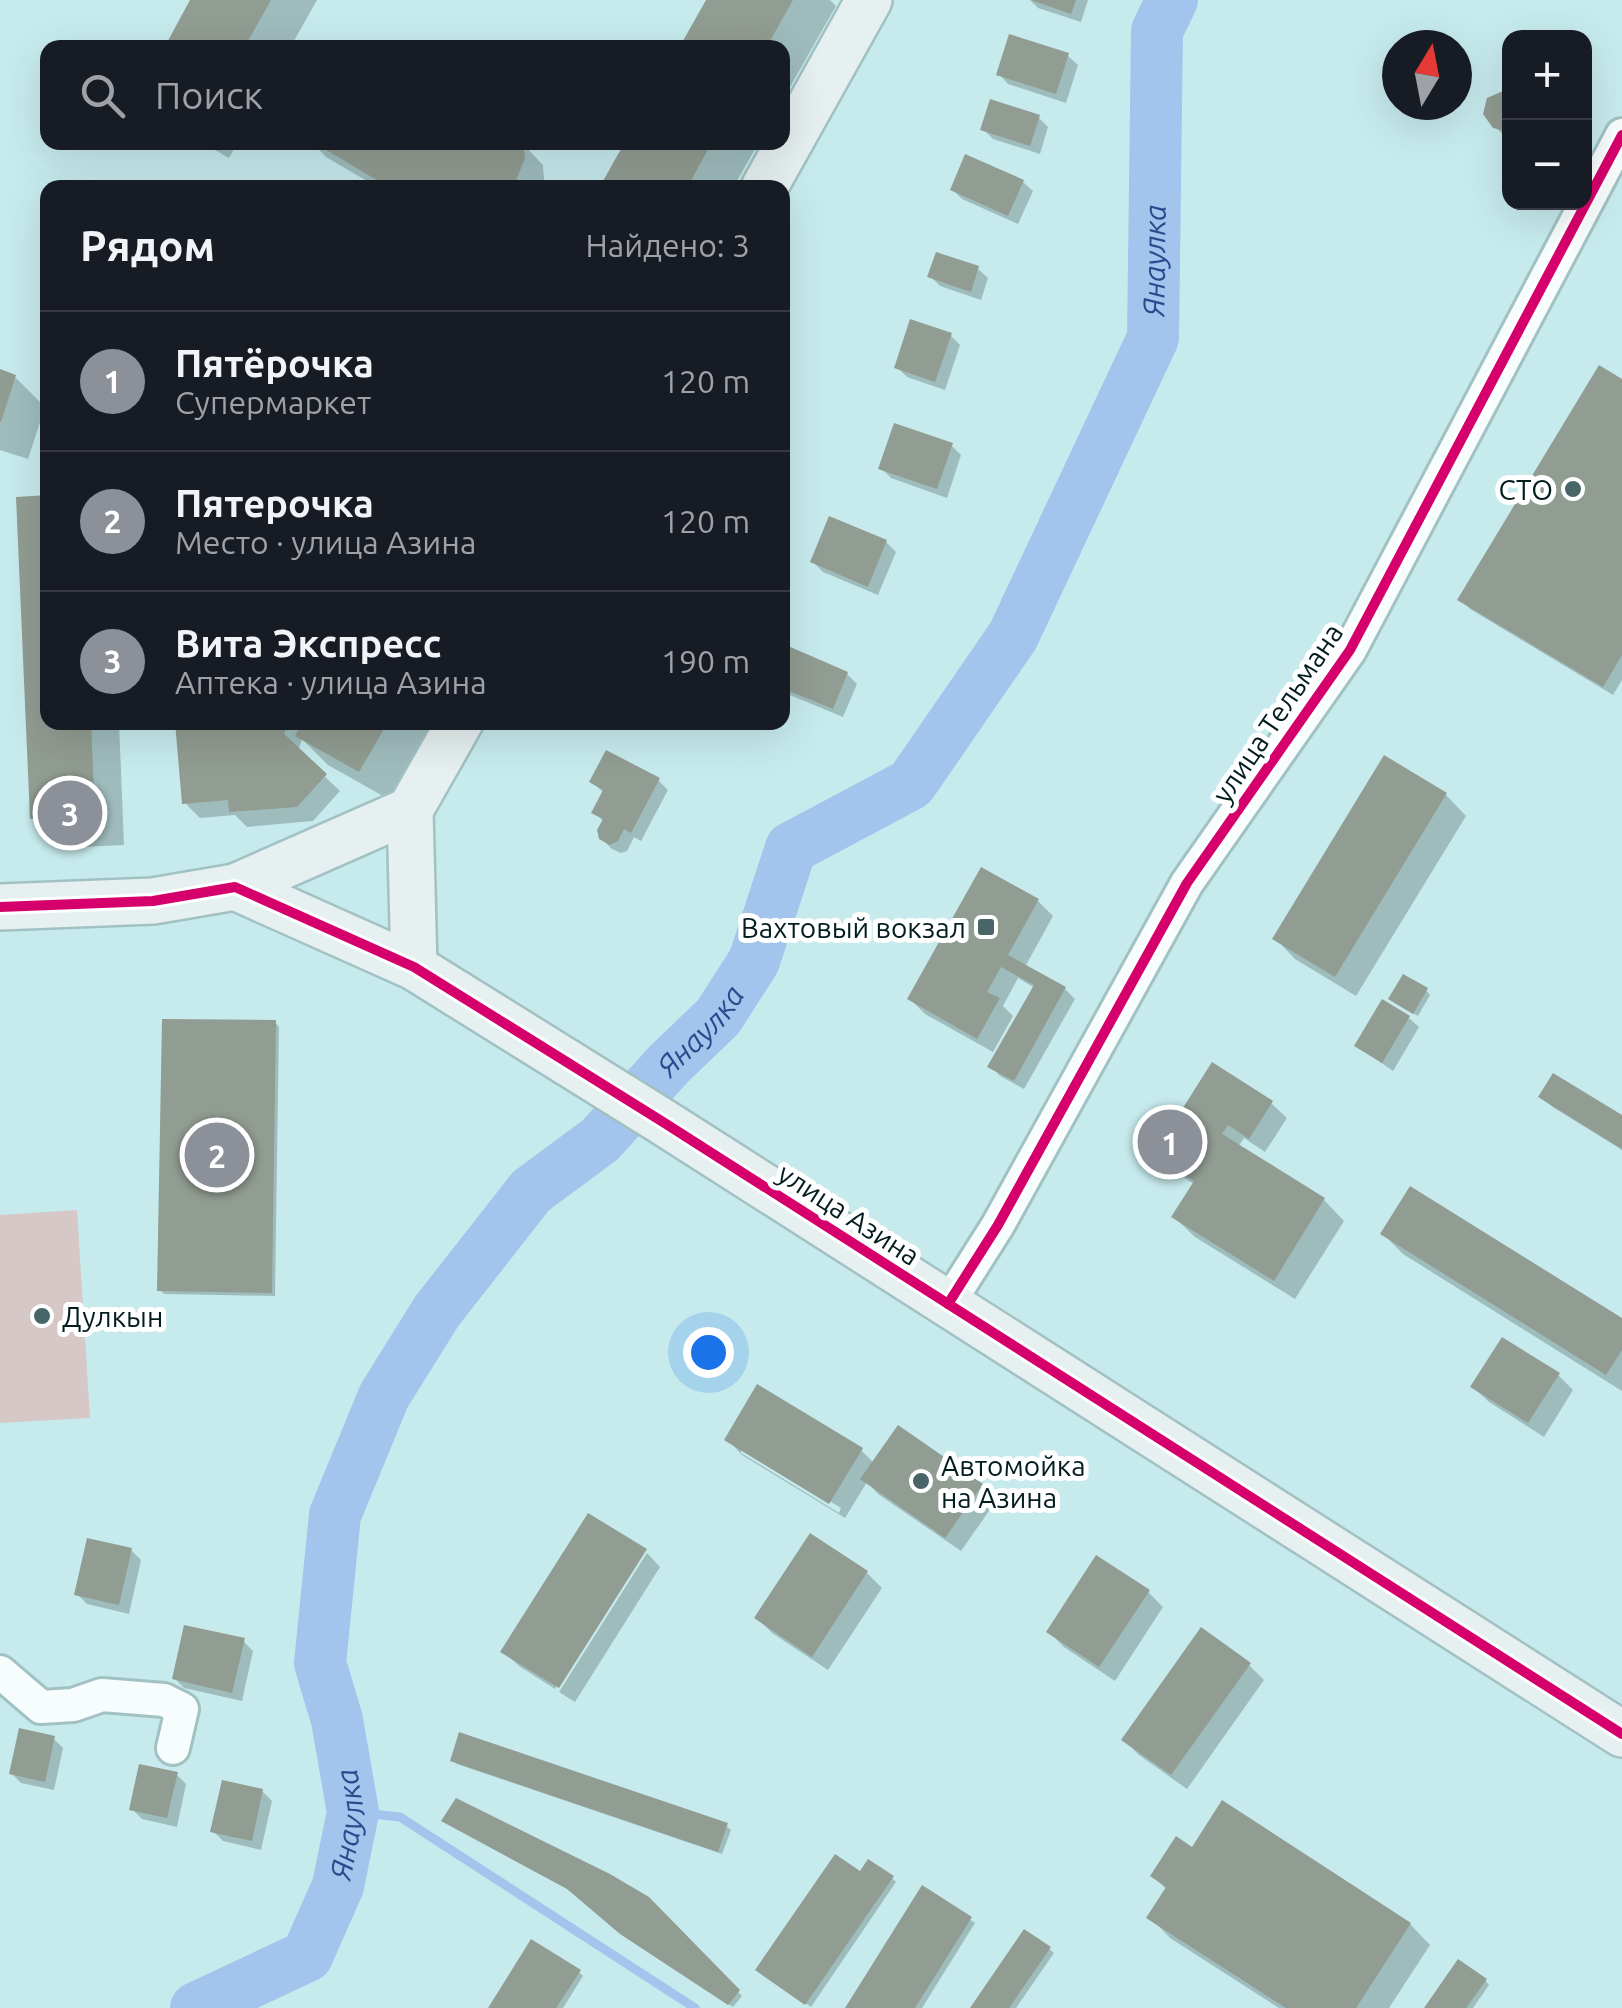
<!DOCTYPE html>
<html lang="ru">
<meta charset="utf-8">
<style>
body{margin:0;font-family:Ubuntu,sans-serif;background:#242831;color:#f1f3f6}
.controls{position:absolute;right:30px;top:30px;display:grid;overflow:hidden;border-radius:20px;box-shadow:0 10px 40px #0002}
.controls button{width:90px;height:90px;display:grid;place-items:center;padding:0;border:0;border-bottom:2px solid #363941;background:#171b24;color:#f1f3f6;font:50px sans-serif}
.compass{position:absolute;left:1382px;top:30px;width:90px;height:90px;border-radius:50%;background:#171b24;box-shadow:0 10px 40px #0002;rotate:10deg}
.you{position:absolute;left:708px;top:1352px;width:35px;height:35px;margin:-25px;border:8px solid #fff;border-radius:50%;background:#1a73e8;box-shadow:0 0 0 15px #1a73e833}
.badge{display:grid;place-items:center;width:65px;height:65px;border-radius:50%;background:#8c9099;color:#fff;font-size:32px;font-weight:700}
.pin{position:absolute;translate:-50% -50%;border:5px solid #fff;box-shadow:0 2px 10px #0006}
.list{margin:0;padding:0;list-style:none}
h2{display:flex;justify-content:space-between;align-items:center;height:130px;margin:0;padding:0 40px;font-size:42px}
h2 small{font-size:32px;font-weight:400;color:#9ea1a6}
.list li{display:grid;grid-template-columns:65px 1fr auto;gap:30px;align-items:center;box-sizing:border-box;height:140px;padding:0 40px;border-top:2px solid #363941}
.list b{display:block;font-size:38px;white-space:nowrap}
.list p{margin:0;font-size:32px;white-space:nowrap;color:#9ea1a6}
.list em{font-size:32px;font-style:normal;color:#9ea1a6}
.icon{flex:none;width:55px;height:55px;fill:none;stroke:currentColor;stroke-width:2;stroke-linecap:round;stroke-linejoin:round}
.map{position:relative;flex:none;width:1622px;height:2008px;overflow:hidden}
.search{position:absolute;background:#171b24;box-shadow:0 10px 40px #0002;left:40px;top:40px;width:750px;height:110px;display:flex;align-items:center;gap:25px;box-sizing:border-box;padding:0 35px;border-radius:20px;color:#9ea1a6;font-size:38px}
.panel{position:absolute;background:#171b24;box-shadow:0 10px 40px #0002;left:40px;top:180px;width:750px;height:550px;border-radius:20px}
.map>svg:first-child{display:block}
.green{fill:#d5c8c7}
.shadow{fill:#0003;fill-rule:evenodd}
.lines{fill:none;stroke-linecap:round;stroke-linejoin:round}
.stream{stroke:#a3c4ec;stroke-width:9}
.river{stroke:#a3c4ec;stroke-width:52}
.building{fill:#919c92}
.street-casing{stroke:#a2c1c3;stroke-width:38}
.secondary-casing{stroke:#a2c1c3;stroke-width:50}
.street{stroke:#f7fcfc;stroke-width:32}
.secondary{stroke:#e6f0f1;stroke-width:45}
.cycleway-casing{stroke:#fff;stroke-width:16}
.cycleway{stroke:#d6006c;stroke-width:10}
.poi-dot{fill:#486567;stroke:#fff;stroke-width:4}
.labels{text-anchor:middle;dominant-baseline:central;stroke-width:10;stroke-linejoin:round;paint-order:stroke}
.poi-label{font-size:28px;fill:#031d1f;stroke:#fff;text-anchor:end}
.street-label{font-size:28px;fill:#031d1f;stroke:#fff}
.water-label{font-size:30px;font-style:italic;fill:#284b8e;stroke:#fff}
</style>
<div class="map">
<svg width="1622" height="2008" viewBox="0 0 1622 2008">
<rect width="100%" height="100%" fill="#c7ebed"/>
<path class="green" d="M77 1210 90 1418 0 1423V1215Z"/>
<g class="shadow">
<path d="M193 0H317L290 48H167Z"/>
<path d="M709 0H830L836 6 782 101V48H682Z"/>
<path d="M1030 0H1088L1081 22 1038 8Z"/>
<path d="M1068 56 1078 65 1066 103 1008 84 999 74Z"/>
<path d="M1510 95V137H1506L1495 127Z"/>
<path d="M1038 117 1048 127 1040 154 993 139 983 129Z"/>
<path d="M201 142H238L229 158Z"/>
<path d="M312 142H521L543 165 544 180 542 188H379L326 157Z"/>
<path d="M628 142H759L733 188H602Z"/>
<path d="M1023 182 1033 191 1018 224 962 199 953 190Z"/>
<path d="M978 269 988 278 981 300 940 286 930 276Z"/>
<path d="M950 335 960 345 945 390 907 377 897 367Z"/>
<path d="M0 372 15 377 45 407 28 459 0 450Z"/>
<path d="M1622 382V680L1613 695 1470 609 1461 599Z"/>
<path d="M951 445 961 455 947 498 891 478 881 468Z"/>
<path d="M886 542 896 552 878 595 823 572 813 562Z"/>
<path d="M782 665 847 674 857 684 843 717 785 693Z"/>
<path d="M48 722H119L124 845 63 848 33 818Z"/>
<path d="M178 722H434L390 800 328 765 302 739 298 751 340 791 313 821 247 827 235 815 200 818 185 803Z"/>
<path d="M658 780 668 790 641 841 634 837 627 851 621 853 612 849 601 838 604 822 594 812 604 793 592 782Z"/>
<path d="M1446 795 1466 816 1356 996 1295 959 1275 938Z"/>
<path d="M1038 901 1053 916 1025 967 1065 989 1075 999 1024 1089 1000 1076 991 1066 1035 988 1018 978 1003 1006 1013 1016 993 1052 925 1014 910 999Z"/>
<path d="M1426 990 1430 995 1418 1016 1395 1003Z"/>
<path d="M1409 1018 1419 1027 1393 1071 1357 1046Z"/>
<path d="M275 1022 279 1027 275 1296 164 1294 160 1290Z"/>
<path d="M1541 1096 1622 1118V1150L1551 1106Z"/>
<path d="M1271 1103 1287 1118 1265 1152 1244 1138 1238 1147 1324 1200 1344 1221 1295 1299 1195 1237 1174 1217 1194 1184 1171 1170 1156 1155Z"/>
<path d="M1383 1234 1622 1321V1391L1403 1254Z"/>
<path d="M1558 1375 1573 1390 1544 1437 1489 1402 1473 1387Z"/>
<path d="M727 1439 861 1450 874 1463 981 1486 996 1501 961 1551 878 1494 867 1482 845 1518 742 1455ZM741 1447 841 1508 839 1513 741 1453Z"/>
<path d="M131 1550 141 1560 129 1614 87 1604 77 1594Z"/>
<path d="M642 1551 555 1689 519 1666 503 1651Z"/>
<path d="M647 1553 660 1567 575 1702 559 1692Z"/>
<path d="M867 1573 882 1588 828 1670 772 1633 757 1618Z"/>
<path d="M1148 1592 1163 1607 1115 1681 1064 1647 1049 1632Z"/>
<path d="M243 1641 253 1651 242 1701 184 1688 174 1678Z"/>
<path d="M1249 1665 1264 1680 1187 1789 1139 1755 1124 1740Z"/>
<path d="M53 1738 63 1748 54 1790 21 1783 11 1773Z"/>
<path d="M452 1760 726 1826 731 1830 722 1854 457 1764Z"/>
<path d="M176 1774 186 1784 177 1827 142 1819 132 1809Z"/>
<path d="M262 1791 272 1801 261 1850 223 1841 213 1831Z"/>
<path d="M1193 1850 1410 1924 1430 1945 1389 2008H1279L1170 1938 1150 1917 1167 1890 1153 1876Z"/>
<path d="M861 1874 892 1878 896 1882 811 2007 762 1974Z"/>
<path d="M923 1889 975 1923 922 2008H848Z"/>
<path d="M574 1893 647 1899 742 1996 733 2007 627 1938Z"/>
<path d="M1049 1949 1054 1953 1016 2008H973Z"/>
<path d="M579 1972 583 1976 563 2008H491Z"/>
<path d="M1485 1980 1489 1985 1473 2008H1427Z"/>
</g>
<g class="lines">
<path class="stream" d="M353 1812 400 1817 695 2008"/>
<path class="river" id="s1" d="M196 2008 307 1956 338 1886 353 1812 337 1720 320 1663 335 1515 384 1396 437 1311 531 1191 600 1140 669 1064 718 1017 754 961 791 848 911 784 1013 636 1153 338 1157 31 1172 0"/>
</g>
<g class="building">
<path d="M190 0H271L244 48H164Z"/>
<path d="M706 0H793L766 48H679Z"/>
<path d="M1031 0H1076L1071 14Z"/>
<path d="M1009 34 1069 53 1056 94 996 75Z"/>
<path d="M1503 91 1510 92V129L1502 130 1493 128 1483 114 1487 98Z"/>
<path d="M990 99 1040 115 1030 146 980 130Z"/>
<path d="M313 142H523L525 158 513 188H390Z"/>
<path d="M625 142H712L687 188H599Z"/>
<path d="M965 154 1024 180 1008 216 950 190Z"/>
<path d="M936 252 979 266 971 292 927 277Z"/>
<path d="M910 319 952 333 935 382 894 368Z"/>
<path d="M1599 365 1622 379V655L1603 687 1457 600Z"/>
<path d="M0 369 16 375 1 422H0Z"/>
<path d="M894 423 953 443 937 489 878 469Z"/>
<path d="M48 495V722H91L95 816 30 819 16 497Z"/>
<path d="M829 516 887 540 868 587 810 562Z"/>
<path d="M788 646 848 672 833 709 782 688V659Z"/>
<path d="M175 722H288L284 734 327 774 297 807 229 812 228 800 182 804Z"/>
<path d="M302 722H388L359 772 295 736Z"/>
<path d="M606 750 660 778 631 833 624 829 618 841 610 845 599 839 597 830 603 819 591 813 603 790 589 782Z"/>
<path d="M1384 755 1447 793 1335 977 1272 939Z"/>
<path d="M981 867 1039 899 1008 955 1066 987 1014 1081 987 1067 1034 985 1001 967 987 992 1000 998 977 1039 907 999Z"/>
<path d="M1403 974 1428 988 1413 1014 1388 999Z"/>
<path d="M1382 999 1410 1016 1382 1063 1354 1046Z"/>
<path d="M162 1019 276 1020 272 1293 157 1291Z"/>
<path d="M1212 1062 1273 1101 1249 1139 1228 1125 1222 1134 1325 1198 1274 1281 1171 1217 1194 1181 1153 1155Z"/>
<path d="M1553 1073 1622 1115V1149L1538 1097Z"/>
<path d="M1410 1186 1622 1318V1350L1606 1375 1380 1234Z"/>
<path d="M1502 1337 1560 1373 1528 1423 1470 1387Z"/>
<path d="M757 1384 863 1448 829 1504 724 1440Z"/>
<path d="M898 1425 983 1484 945 1538 860 1479Z"/>
<path d="M588 1513 647 1549 559 1688 500 1652Z"/>
<path d="M810 1533 868 1571 812 1657 754 1618Z"/>
<path d="M87 1538 132 1548 119 1605 74 1595Z"/>
<path d="M1096 1555 1150 1590 1099 1667 1046 1632Z"/>
<path d="M184 1625 245 1638 232 1693 172 1679Z"/>
<path d="M1201 1627 1251 1663 1171 1775 1121 1740Z"/>
<path d="M19 1728 55 1736 45 1782 9 1774Z"/>
<path d="M459 1732 728 1823 718 1852 450 1761Z"/>
<path d="M139 1764 178 1772 167 1818 129 1810Z"/>
<path d="M222 1780 263 1789 252 1841 210 1832Z"/>
<path d="M456 1798 610 1874 649 1897 740 1990 728 2005 620 1934 567 1889 441 1821Z"/>
<path d="M1222 1800 1411 1923 1356 2008H1286L1146 1918 1166 1887 1150 1876 1176 1836 1192 1847Z"/>
<path d="M835 1854 860 1871 868 1859 894 1876 805 2005 755 1970Z"/>
<path d="M922 1885 972 1917 915 2008H845Z"/>
<path d="M1024 1929 1051 1947 1009 2008H970Z"/>
<path d="M531 1939 581 1970 556 2008H488Z"/>
<path d="M1458 1959 1487 1979 1466 2008H1424Z"/>
</g>
<g class="lines">
<defs>
<g id="street">
<path d="M948 1304 998 1225 1187 883 1350 650 1622 135"/>
<path d="M0 1672 41 1707 73 1705 102 1695 164 1700 182 1709 173 1748"/>
</g>
<g id="secondary">
<path d="M764 188 869 0"/>
<path d="M410 810 414 967"/>
<path d="M235 887 410 810 460 722"/>
<path d="M0 907 153 901 235 887 414 967 663 1122 1622 1734"/>
</g>
</defs>
<use href="#street" class="street-casing"/>
<use href="#secondary" class="secondary-casing"/>
<use href="#street" class="street"/>
<use href="#secondary" class="secondary"/>
<defs>
<g id="cycleway">
<path d="M0 907 153 901 235 887 414 967 663 1122 1622 1734"/>
<path d="M948 1304 998 1225 1187 883 1350 650 1622 135"/>
</g>
</defs>
<use href="#cycleway" class="cycleway-casing"/>
<use href="#cycleway" class="cycleway"/>
</g>
<g class="poi-dot">
<circle cx="1573" cy="489" r="10"/>
<rect x="976" y="917" width="20" height="20" rx="5"/>
<circle cx="42" cy="1316" r="10"/>
<circle cx="921" cy="1481" r="10"/>
</g>
<g class="labels">
<g class="poi-label">
<text x="1553" y="489">СТО</text>
<text x="966" y="927">Вахтовый вокзал</text>
<text x="62" y="1316" text-anchor="start">Дулкын</text>
<text x="941" y="1465" text-anchor="start">Автомойка<tspan x="941" dy="32">на Азина</tspan></text>
</g>
<g class="street-label">
<text transform="translate(1277 713) rotate(-56)">улица Тельмана</text>
<text transform="translate(849 1214) rotate(33)">улица Азина</text>
</g>
<g class="water-label">
<text stroke="none"><textPath href="#s1" startOffset="2122">Янаулка</textPath></text>
<text stroke="none"><textPath href="#s1" startOffset="1192">Янаулка</textPath></text>
<text stroke="none"><textPath href="#s1" startOffset="262">Янаулка</textPath></text>
</g>
</g>
</svg>
<div class="controls">
<button>+</button>
<button>−</button>
</div>
<svg class="compass" viewBox="-18 -18 36 36"><path d="M0-13l5 13h-10z" fill="#e53935"/><path d="M0 13l5-13h-10z" fill="#9ea1a6"/></svg>
<div class="you"></div>
<div class="pin badge" style="left:1170px;top:1142px">1</div>
<div class="pin badge" style="left:217px;top:1155px">2</div>
<div class="pin badge" style="left:70px;top:813px">3</div>
<div class="search"><svg class="icon" aria-label="search" viewBox="0 0 24 24"><circle cx="10" cy="10" r="6"/><path d="M15 15l6 6"/></svg>Поиск</div>
<section class="panel">
<h2>Рядом<small>Найдено: 3</small></h2>
<ul class="list">
<li><span class="badge">1</span><div><b>Пятёрочка</b><p>Супермаркет</p></div><em>120 m</em></li>
<li><span class="badge">2</span><div><b>Пятерочка</b><p>Место · улица Азина</p></div><em>120 m</em></li>
<li><span class="badge">3</span><div><b>Вита Экспресс</b><p>Аптека · улица Азина</p></div><em>190 m</em></li>
</ul>
</section>
</div>
